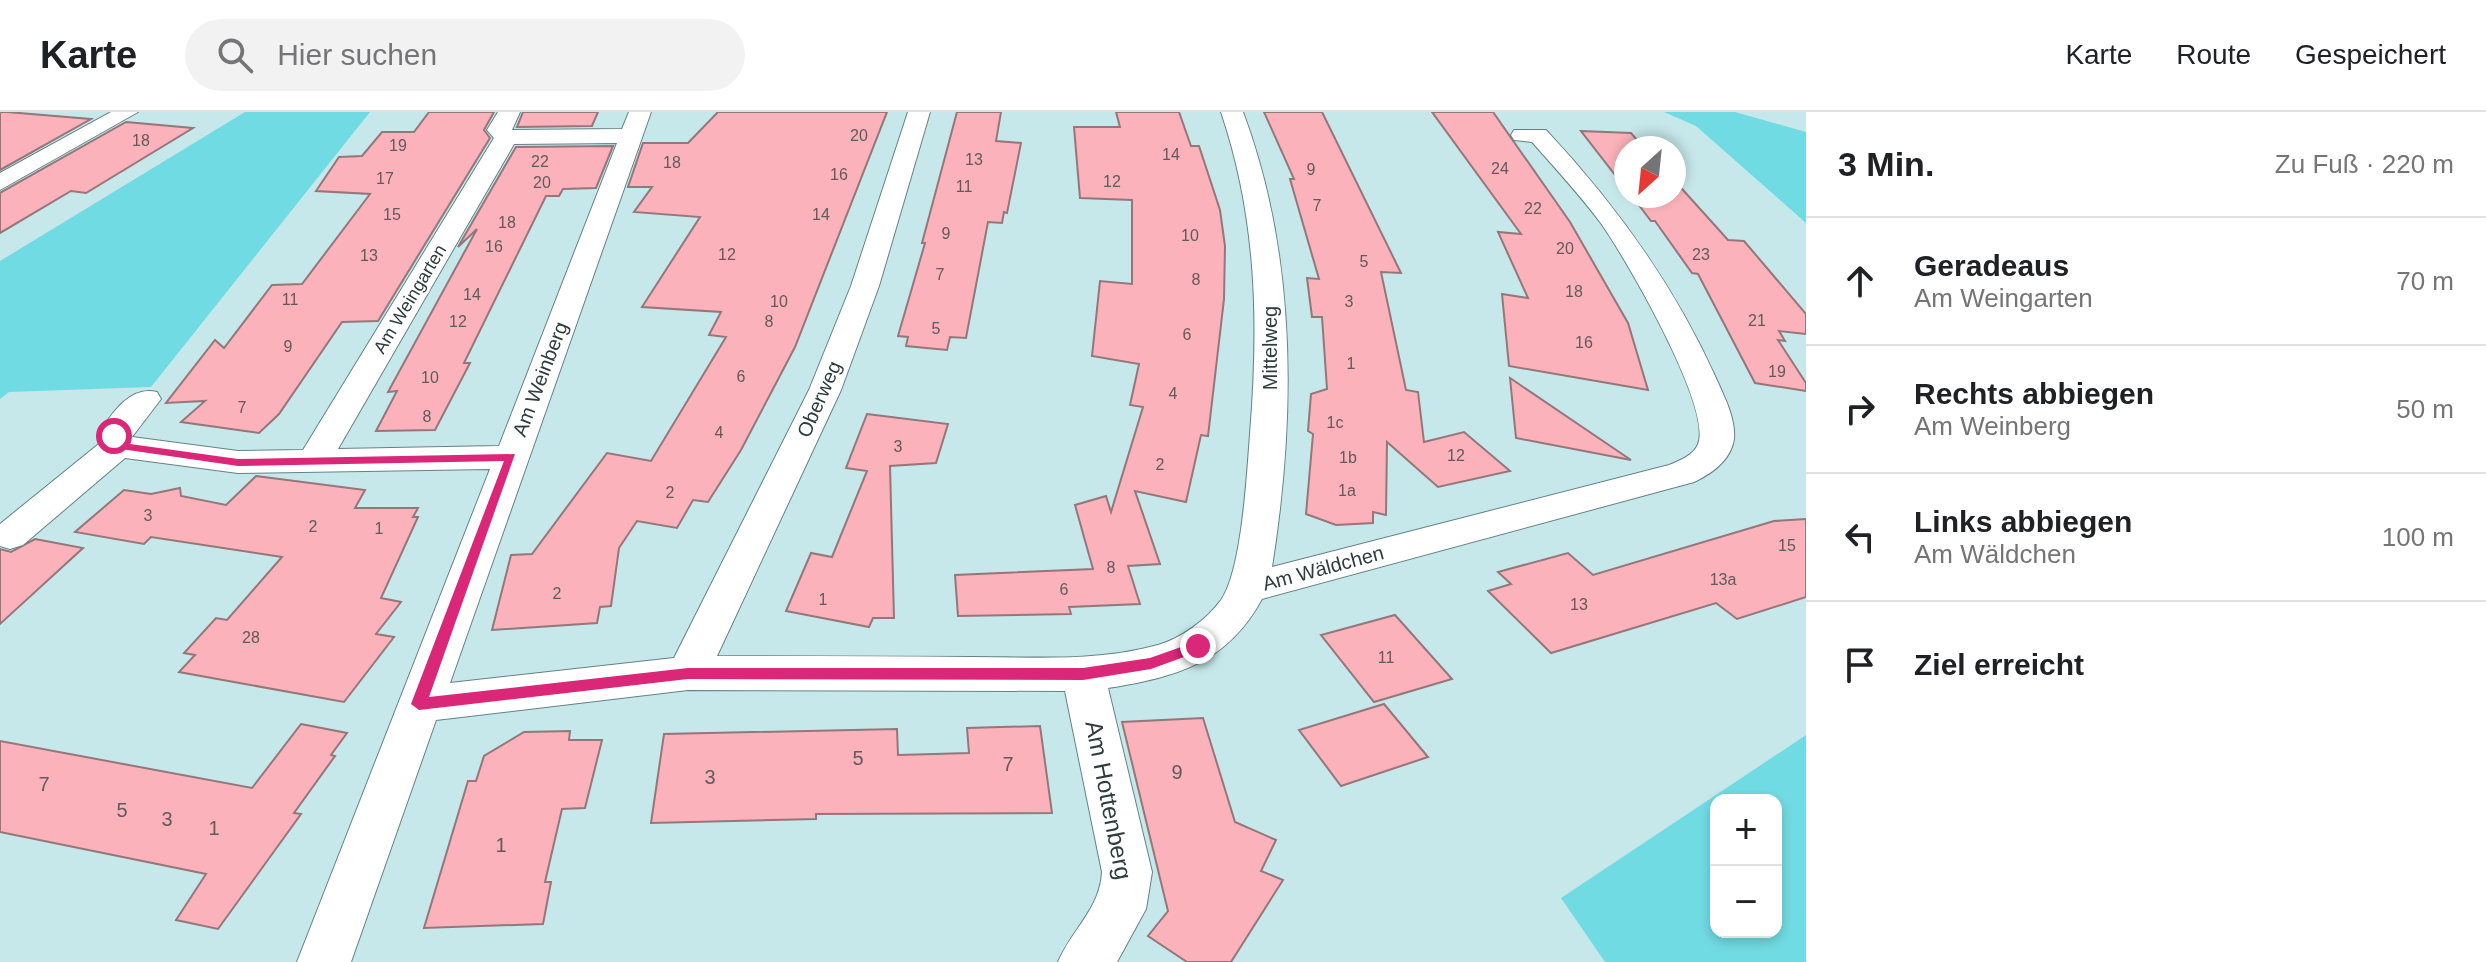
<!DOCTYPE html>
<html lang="de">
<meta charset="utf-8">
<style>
body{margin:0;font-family:Arial,sans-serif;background:#f2f2f2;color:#202124}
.controls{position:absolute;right:24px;bottom:24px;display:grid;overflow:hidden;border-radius:16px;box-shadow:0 4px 12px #0003}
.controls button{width:72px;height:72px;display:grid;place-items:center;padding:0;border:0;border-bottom:2px solid #e0e0e0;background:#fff;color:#202124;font:40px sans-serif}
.compass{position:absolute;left:1614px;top:24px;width:72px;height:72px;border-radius:50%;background:#fff;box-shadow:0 4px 12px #0003;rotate:207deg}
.stop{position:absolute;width:24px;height:24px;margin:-18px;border:6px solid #db2777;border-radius:50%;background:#fff}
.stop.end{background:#db2777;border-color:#fff;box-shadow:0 2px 8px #0008}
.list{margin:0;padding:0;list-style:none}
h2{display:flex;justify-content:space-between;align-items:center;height:104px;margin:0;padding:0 32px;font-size:34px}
h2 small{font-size:26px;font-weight:400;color:#757577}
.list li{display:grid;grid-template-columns:52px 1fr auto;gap:24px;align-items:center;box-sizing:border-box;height:128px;padding:0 32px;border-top:2px solid #e0e0e0}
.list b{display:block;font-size:30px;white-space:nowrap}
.list p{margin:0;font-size:26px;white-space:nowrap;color:#757577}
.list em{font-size:26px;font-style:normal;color:#757577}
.icon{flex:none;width:44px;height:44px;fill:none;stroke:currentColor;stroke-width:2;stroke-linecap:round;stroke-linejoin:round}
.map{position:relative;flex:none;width:1806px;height:850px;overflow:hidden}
header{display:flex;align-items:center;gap:48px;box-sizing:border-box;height:112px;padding:0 40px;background:#fff;border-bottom:2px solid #e0e0e0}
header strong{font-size:38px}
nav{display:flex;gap:44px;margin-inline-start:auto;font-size:28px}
.search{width:560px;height:72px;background:#f2f2f2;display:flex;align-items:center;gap:20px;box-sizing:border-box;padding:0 28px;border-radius:44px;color:#757577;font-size:30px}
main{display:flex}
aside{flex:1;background:#fff}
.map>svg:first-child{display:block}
.green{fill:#71dbe3;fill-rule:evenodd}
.building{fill:#fbb2ba;stroke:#93777a;stroke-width:2}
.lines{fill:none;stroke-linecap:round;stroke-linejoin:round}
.street-casing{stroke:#648284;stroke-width:2}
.street{fill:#fff;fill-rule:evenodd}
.route{fill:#db2777}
.labels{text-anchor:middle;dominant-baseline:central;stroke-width:6;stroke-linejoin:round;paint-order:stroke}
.number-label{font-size:16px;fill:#625a5c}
.far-street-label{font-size:18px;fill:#2f3c3d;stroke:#fff}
.street-label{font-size:20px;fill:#2f3c3d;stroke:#fff}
.near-number-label{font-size:20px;fill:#625a5c}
.near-street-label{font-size:24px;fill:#2f3c3d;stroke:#fff}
</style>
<header>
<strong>Karte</strong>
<div class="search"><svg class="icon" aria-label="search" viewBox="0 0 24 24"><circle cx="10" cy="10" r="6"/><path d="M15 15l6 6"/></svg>Hier suchen</div>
<nav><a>Karte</a><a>Route</a><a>Gespeichert</a></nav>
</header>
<main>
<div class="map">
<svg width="1806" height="850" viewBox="0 0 1806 850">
<rect width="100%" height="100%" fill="#c7e8eb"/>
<g class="green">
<path d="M245 0H370L151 275 9 280 0 287V149Z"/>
<path d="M1664 0H1735L1806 20V111L1696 14Z"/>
<path d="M1806 623V850H1605L1561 786ZM1776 688V820H1716V688Z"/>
</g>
<g class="building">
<path d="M0 0H7L91 7 0 58Z"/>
<path d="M429 0H494L484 18 490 26 378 209 342 210 279 302 259 321 181 310 205 289 166 291 215 228 224 236 272 173 302 172 370 82 316 79 339 45 362 44 382 20H414Z"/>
<path d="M523 0H598L592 14 517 15Z"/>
<path d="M718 0H887L795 235 741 338 708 390 693 388 677 416 637 409 619 436 611 494 600 495 597 511 492 518 511 443 532 442 607 341 651 349 726 225 709 223 721 200 642 195 700 105 634 100 652 75H628L643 31H688Z"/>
<path d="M957 0H1001L996 29 1021 31 1007 101 1004 100 1002 111 988 110 966 226 950 225 947 238 906 234 908 225 898 224 925 131H922Z"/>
<path d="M1116 0H1179L1191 34H1199L1220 98 1225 134 1224 187 1208 324 1201 323 1186 390 1135 379 1160 452 1128 454 1140 492 1069 495 1071 502 958 504 955 463 1093 457 1075 393 1106 384 1111 400 1143 295 1130 293 1139 252 1092 244 1100 169 1132 172V88L1080 86 1074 15H1120Z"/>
<path d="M1264 0H1322L1401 161 1381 160 1406 278 1418 280 1424 330 1464 320 1510 359 1438 375 1387 330 1386 403 1373 400V411L1336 413 1306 402 1313 322 1308 319 1311 282 1327 277 1322 205H1312L1307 166 1319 167 1290 67H1294Z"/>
<path d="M1432 0H1493L1570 110 1628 211 1648 278 1509 254 1502 182 1528 186 1498 120 1521 122Z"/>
<path d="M126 10 193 16 86 81 71 79 0 121V81Z"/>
<path d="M1581 19 1631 21 1644 36H1626V77Z"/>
<path d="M613 34 596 76 563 77 559 84H546L464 251H470L435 318 376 319 397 279 388 280 477 117 458 135 516 35Z"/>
<path d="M1674 68 1728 128 1744 129 1806 202V222L1779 219 1785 229 1778 228 1806 271V279L1755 271 1698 162 1692 161 1655 109H1651L1632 84H1674Z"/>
<path d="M1510 266 1631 348 1516 326Z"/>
<path d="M867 302 948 312 936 351 890 354 894 506H873L869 515 786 499 811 441 832 445 867 359 846 356Z"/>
<path d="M256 364 365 378 355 396H418L413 405H418L381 486 401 490 376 522 394 525 344 590 179 560 195 543 184 541 216 506 227 508 282 445 151 425 144 432 75 420 124 378 151 382 180 376 181 384 226 393Z"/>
<path d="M1806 407V485L1737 507 1716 491 1551 541 1488 479 1511 472 1498 460 1568 441 1593 463 1774 409Z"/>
<path d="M35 427 83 436 0 512V437L11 440Z"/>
<path d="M1395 503 1452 567 1374 590 1321 523Z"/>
<path d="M1384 592 1428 645 1341 674 1299 618Z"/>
<path d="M1203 606 1235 710 1276 728 1261 759 1283 768 1231 850H1187L1148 824 1168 799 1122 610Z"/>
<path d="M301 612 347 621 331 643 335 644 294 701 301 702 218 817 176 808 206 762 0 720V629L252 676Z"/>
<path d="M1040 614 1052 701 816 702V707L651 711 664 622 897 617 898 643 969 641 967 616Z"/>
<path d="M570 619 569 628H602L585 696 562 697 545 770H551L543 812 424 816 468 669H476L484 644 524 620Z"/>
</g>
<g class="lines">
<defs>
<g id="street">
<path d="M111 0H138L0 78V61Z"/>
<path d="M498 0H520L512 18 622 17 629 0H651L450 571 674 546 809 278 851 174 908 0H930L879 174 841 278 717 544C802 544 887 544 971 545 1033 545 1097 550 1158 533 1182 526 1206 508 1221 488 1242 458 1247 361 1250 322 1259 211 1257 106 1221 0H1243C1297 144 1296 304 1272 455L1669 353C1679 349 1694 343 1698 332 1713 296 1624 143 1600 110 1579 82 1555 56 1532 30L1514 28 1511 23 1514 18H1546C1615 92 1673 171 1715 264 1723 282 1736 306 1734 327 1731 348 1711 362 1694 370L1262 487C1227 551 1177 565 1108 576L1152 760 1146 797 1117 850H1058C1072 817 1100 797 1102 760L1065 579 688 578 436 608 351 850H297L490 357 238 361 125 346 23 433 10 437 0 434V412L100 331 97 324C111 303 129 273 157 280L161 287 132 325 238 339 303 338 494 26 487 18ZM617 31 499 334 338 337 514 32Z"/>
</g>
</defs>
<use href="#street" class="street-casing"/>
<use href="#street" class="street"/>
</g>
<path class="route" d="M114 321 123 331 238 347 515 342 429 585 688 556H1083L1150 546 1198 529 1205 534 1203 538 1151 557 1083 568 688 567 419 598 411 592 504 349 238 354 114 336 108 324Z"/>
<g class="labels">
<g class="number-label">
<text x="859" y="23">20</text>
<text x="141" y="28">18</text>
<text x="398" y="33">19</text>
<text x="1171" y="42">14</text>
<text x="974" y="47">13</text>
<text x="540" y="49">22</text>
<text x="672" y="50">18</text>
<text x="1500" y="56">24</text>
<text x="1311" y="57">9</text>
<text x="839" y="62">16</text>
<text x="385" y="66">17</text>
<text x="1112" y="69">12</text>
<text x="542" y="70">20</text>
<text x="964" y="74">11</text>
<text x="1317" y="93">7</text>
<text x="1533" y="96">22</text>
<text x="392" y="102">15</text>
<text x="821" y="102">14</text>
<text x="507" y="110">18</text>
<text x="946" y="121">9</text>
<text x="1190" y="123">10</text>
<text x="494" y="134">16</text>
<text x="1565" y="136">20</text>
<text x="727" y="142">12</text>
<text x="1701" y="142">23</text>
<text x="369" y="143">13</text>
<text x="1364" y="149">5</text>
<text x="940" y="162">7</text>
<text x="1196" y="167">8</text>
<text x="1574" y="179">18</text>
<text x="472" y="182">14</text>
<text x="290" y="187">11</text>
<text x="779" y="189">10</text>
<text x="1349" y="189">3</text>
<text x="1757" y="208">21</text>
<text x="458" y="209">12</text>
<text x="769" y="209">8</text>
<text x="936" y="216">5</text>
<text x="1187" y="222">6</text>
<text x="1584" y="230">16</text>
<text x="288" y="234">9</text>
<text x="1351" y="251">1</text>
<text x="1777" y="259">19</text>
<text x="741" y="264">6</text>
<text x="430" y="265">10</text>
<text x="1173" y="281">4</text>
<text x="242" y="295">7</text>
<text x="427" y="304">8</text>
<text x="1335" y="310">1c</text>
<text x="719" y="320">4</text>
<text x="898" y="334">3</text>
<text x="1456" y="343">12</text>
<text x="1348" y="345">1b</text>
<text x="1160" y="352">2</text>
<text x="1347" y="378">1a</text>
<text x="670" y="380">2</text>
<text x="148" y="403">3</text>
<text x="313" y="414">2</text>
<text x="379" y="416">1</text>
<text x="1787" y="433">15</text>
<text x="1111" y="455">8</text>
<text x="1723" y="467">13a</text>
<text x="1064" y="477">6</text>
<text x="557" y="481">2</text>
<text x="823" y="487">1</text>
<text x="1579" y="492">13</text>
<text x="251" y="525">28</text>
<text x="1386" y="545">11</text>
</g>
<g class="far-street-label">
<text transform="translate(410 187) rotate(-59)">Am Weingarten</text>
</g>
<g class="street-label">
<text transform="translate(1270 236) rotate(-90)">Mittelweg</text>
<text transform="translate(540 267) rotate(-69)">Am Weinberg</text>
<text transform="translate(819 287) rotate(-66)">Oberweg</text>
<text transform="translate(1323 456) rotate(-15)">Am Wäldchen</text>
</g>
<g class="near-number-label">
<text x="858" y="646">5</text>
<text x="1008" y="652">7</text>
<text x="1177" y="660">9</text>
<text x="710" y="665">3</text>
<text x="44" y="672">7</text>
<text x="122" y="698">5</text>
<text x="167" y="707">3</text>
<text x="214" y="716">1</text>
<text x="501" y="733">1</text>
</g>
<g class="near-street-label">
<text transform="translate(1109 688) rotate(79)">Am Hottenberg</text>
</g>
</g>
</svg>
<div class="controls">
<button>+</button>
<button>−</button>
</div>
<svg class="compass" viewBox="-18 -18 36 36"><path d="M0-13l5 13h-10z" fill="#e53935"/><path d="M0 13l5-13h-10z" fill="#757577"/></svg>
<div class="stop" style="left:114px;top:324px"></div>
<div class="stop end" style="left:1198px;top:534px"></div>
</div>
<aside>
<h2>3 Min.<small>Zu Fuß · 220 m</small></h2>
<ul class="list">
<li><svg class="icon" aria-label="ahead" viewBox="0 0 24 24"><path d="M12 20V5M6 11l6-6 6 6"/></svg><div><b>Geradeaus</b><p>Am Weingarten</p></div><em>70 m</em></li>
<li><svg class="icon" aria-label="right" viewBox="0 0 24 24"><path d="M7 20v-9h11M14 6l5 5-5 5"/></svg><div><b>Rechts abbiegen</b><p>Am Weinberg</p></div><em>50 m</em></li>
<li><svg class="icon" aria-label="left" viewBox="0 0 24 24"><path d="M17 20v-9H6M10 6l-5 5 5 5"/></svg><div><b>Links abbiegen</b><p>Am Wäldchen</p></div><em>100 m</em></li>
<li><svg class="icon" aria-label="arrive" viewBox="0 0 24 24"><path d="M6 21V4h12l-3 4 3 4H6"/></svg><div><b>Ziel erreicht</b></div></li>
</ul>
</aside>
</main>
